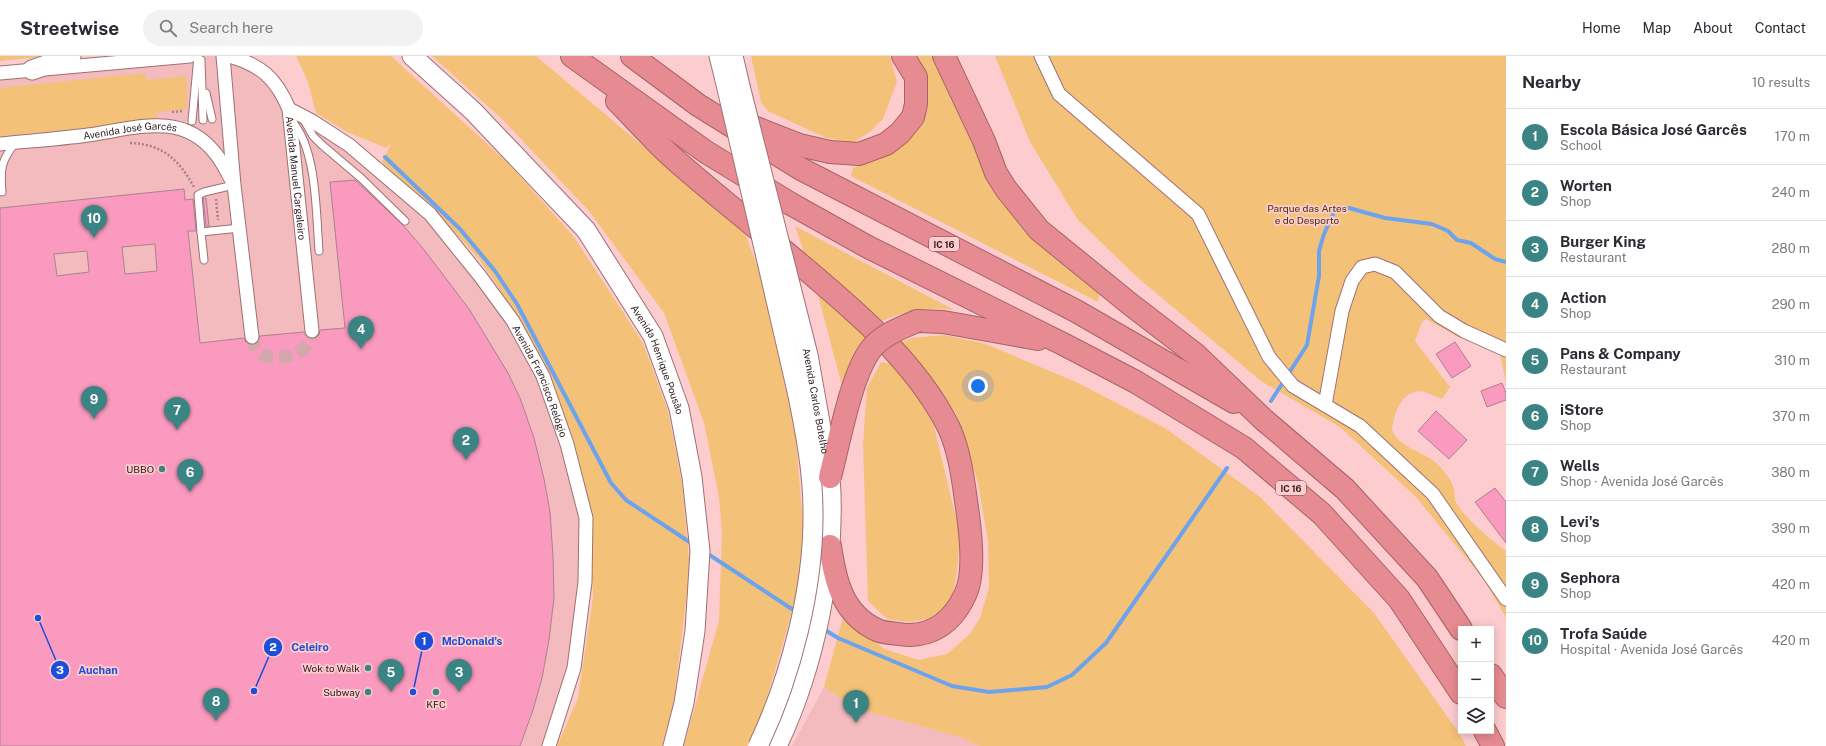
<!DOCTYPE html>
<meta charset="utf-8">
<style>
body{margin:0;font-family:"Public Sans",sans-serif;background:#f2f2f3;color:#2b2b33}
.controls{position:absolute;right:12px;bottom:12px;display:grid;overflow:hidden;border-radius:0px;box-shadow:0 2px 10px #0003}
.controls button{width:36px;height:36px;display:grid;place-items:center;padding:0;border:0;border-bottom:1px solid #e1e1e2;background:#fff;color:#2b2b33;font:20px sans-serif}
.you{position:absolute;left:978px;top:330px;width:14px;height:14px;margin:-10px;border:3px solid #fff;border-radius:50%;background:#1a73e8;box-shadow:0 0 0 6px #1a73e833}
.badge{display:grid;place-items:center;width:26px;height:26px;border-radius:50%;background:#3b8484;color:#fff;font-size:13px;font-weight:700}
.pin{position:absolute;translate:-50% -33px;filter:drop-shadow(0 1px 2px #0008)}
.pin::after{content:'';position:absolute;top:21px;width:14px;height:12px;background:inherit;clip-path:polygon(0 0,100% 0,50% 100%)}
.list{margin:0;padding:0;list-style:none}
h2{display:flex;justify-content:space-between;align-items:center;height:52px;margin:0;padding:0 16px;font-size:17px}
h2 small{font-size:13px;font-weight:400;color:#7c7c81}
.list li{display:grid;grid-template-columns:26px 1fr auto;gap:12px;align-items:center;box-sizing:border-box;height:56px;padding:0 16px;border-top:1px solid #e1e1e2}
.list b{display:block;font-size:15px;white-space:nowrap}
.list p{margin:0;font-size:13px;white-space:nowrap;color:#7c7c81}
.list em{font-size:13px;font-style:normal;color:#7c7c81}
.icon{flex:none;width:22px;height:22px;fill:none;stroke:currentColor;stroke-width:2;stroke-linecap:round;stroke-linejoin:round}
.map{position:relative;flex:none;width:1506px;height:690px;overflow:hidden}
header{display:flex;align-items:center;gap:24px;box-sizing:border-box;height:56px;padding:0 20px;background:#fff;border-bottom:1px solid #e1e1e2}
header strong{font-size:19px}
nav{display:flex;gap:22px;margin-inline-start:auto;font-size:14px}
.search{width:280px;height:36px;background:#f2f2f3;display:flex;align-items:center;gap:10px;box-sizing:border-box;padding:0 14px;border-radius:22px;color:#7c7c81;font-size:15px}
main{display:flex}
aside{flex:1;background:#fff}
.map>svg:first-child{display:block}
.built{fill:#f3bbbd}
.green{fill:#f4c178}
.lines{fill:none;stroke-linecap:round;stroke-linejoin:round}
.stream{stroke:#6ca3ec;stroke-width:4}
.building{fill:#fa9abe;stroke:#ab8190;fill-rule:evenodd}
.street-tunnel{stroke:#d3a8aa;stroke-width:13;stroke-dasharray:13 6;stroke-linecap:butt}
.lane-casing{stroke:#9d7173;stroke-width:9}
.street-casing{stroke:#9d7173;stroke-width:15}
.secondary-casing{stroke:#9d7173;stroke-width:21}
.highway-casing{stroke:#a56368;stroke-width:24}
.path{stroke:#a78284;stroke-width:2.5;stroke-dasharray:2 2;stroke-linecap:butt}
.lane{stroke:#fff;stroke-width:7}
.street{stroke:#fff;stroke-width:13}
.secondary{stroke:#fff;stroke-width:19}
.highway{stroke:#e68b91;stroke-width:22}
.secondary-bridge-casing{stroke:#9d7173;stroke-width:21;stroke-linecap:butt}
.highway-bridge-casing{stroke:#a56368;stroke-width:24;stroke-linecap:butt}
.secondary-bridge{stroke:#fff;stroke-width:19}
.highway-bridge{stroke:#e68b91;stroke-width:22}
.poi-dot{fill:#3b8484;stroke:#fdccce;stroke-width:1.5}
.labels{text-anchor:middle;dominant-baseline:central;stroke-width:3.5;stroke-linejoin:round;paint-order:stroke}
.shield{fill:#fdccce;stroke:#6b4f51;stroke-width:1}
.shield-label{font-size:9px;font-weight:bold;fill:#2c1a1b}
.street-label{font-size:10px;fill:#2c1a1b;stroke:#fdccce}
.park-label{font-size:10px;fill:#49320d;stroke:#fdccce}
.poi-label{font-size:10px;fill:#2c1a1b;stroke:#fdccce;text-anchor:end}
.leader{fill:none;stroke:#1d4ed8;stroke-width:1.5}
.callout-dot{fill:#1d4ed8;stroke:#fdccce;stroke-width:1.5}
.mark-label{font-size:12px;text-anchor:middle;font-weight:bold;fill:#fff}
.callout-label{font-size:11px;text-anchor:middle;font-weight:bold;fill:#1d4ed8;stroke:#fdccce;stroke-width:3.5;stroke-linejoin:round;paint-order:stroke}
</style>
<header>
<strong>Streetwise</strong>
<div class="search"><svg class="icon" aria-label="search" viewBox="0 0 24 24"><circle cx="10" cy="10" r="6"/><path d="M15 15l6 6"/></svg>Search here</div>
<nav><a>Home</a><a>Map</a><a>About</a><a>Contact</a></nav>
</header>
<main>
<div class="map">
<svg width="1506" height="690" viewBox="0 0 1506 690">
<rect width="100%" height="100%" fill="#fdccce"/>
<g class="built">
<path d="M190 0H229L243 4 303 60 430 158 480 220 543 320 586 462 574 612 549 690H0V17Z"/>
<path d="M824 631 856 652 960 681 980 690H792Z"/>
</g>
<g class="green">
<path d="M0 0H49L0 5Z"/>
<path d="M296 0H391L509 108 574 181 643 287 668 355 682 427 690 513 673 651 662 690H557L578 642 593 541 590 450 573 382 538 299 525 273 495 226 479 203 449 170 382 106 391 88 386 92 347 76 316 57 308 26Z"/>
<path d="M432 0H536L744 175 758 212 794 360 803 468 799 529 783 588 758 671 747 690H684L719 564 722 478 719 441 704 367 664 257 589 155 502 63Z"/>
<path d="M751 0H890L897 26 883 63 870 76 852 87 824 81 768 55 761 46Z"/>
<path d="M916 0H933L941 12 976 91 1100 235 1098 246 851 120 853 112C887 100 933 79 927 35 925 24 919 11 916 0Z"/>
<path d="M995 0H1506V326L1500 298 1469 282 1458 281 1426 263 1422 266 1415 285 1450 331 1442 343C1436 341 1430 338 1425 336 1403 331 1394 357 1392 374 1399 392 1421 394 1435 406 1443 413 1451 423 1454 433 1455 438 1454 444 1457 448 1465 462 1493 486 1506 495V562L1485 525 1415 440 1340 371 1261 325 1137 221 1078 164 1030 86Z"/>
<path d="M145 17 146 24 187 20V53L157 56 158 66 0 80V32Z"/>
<path d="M795 170 954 254C929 250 903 255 880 266L808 208Z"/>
<path d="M817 235 870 280 852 304 842 330Z"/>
<path d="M944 279 986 288 1076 326 1165 372 1260 441 1374 557 1459 677 1466 690H980L960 681 856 652 824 631 844 558 884 593 918 604 947 598 970 578 980 562 989 531 988 486 978 427 956 357 931 322 899 287 912 282Z"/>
<path d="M881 306 892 308 918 341 934 370 960 479 957 516 951 547 931 562 910 566 887 563 868 545 863 388 867 332Z"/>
</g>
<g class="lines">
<g class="stream">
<path d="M385 101 460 173 495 215 517 248 611 427 626 444 694 489"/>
<path d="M1271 345 1307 289 1319 220V195L1324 178 1334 156 1341 152H1349L1385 162 1432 168 1448 175 1457 184 1471 187 1495 203 1506 206"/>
<path d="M705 496 798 557"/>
<path d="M822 572 838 582 952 630 989 636 1047 631 1072 619 1106 587 1227 412"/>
</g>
</g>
<g class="building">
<path d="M355 124 403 169 425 195 469 253 508 317 520 342 534 382 544 423 550 456 553 500 554 542 549 584 542 622 533 654 520 690H0V152L184 133 185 144 193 143 196 175H188L200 287 244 282 246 286 253 289 257 287 260 280 304 276 308 282 313 283 319 279 320 274 345 272 330 126ZM155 188 157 215 125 218 122 191ZM87 195 89 216 57 220 54 198Z"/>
<path d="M203 142H206L209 170H206Z"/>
<path d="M1455 286 1471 310 1452 322 1436 298Z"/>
<path d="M1502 327 1506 337V344L1487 351 1481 335Z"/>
<path d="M1436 355 1467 384 1449 403 1418 375Z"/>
<path d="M1495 432 1506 446V487L1475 446Z"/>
</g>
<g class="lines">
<path class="street-tunnel" d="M252 281C254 286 254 292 258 295 268 305 292 302 302 294 309 289 310 283 312 275"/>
<defs>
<g id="lane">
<path d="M201 4 203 64"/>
<path d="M206 37 212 63"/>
<path d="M303 62 313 80 322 89 361 122 405 165"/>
<path d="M192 65 198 0"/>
<path d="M292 65C317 94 316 156 319 195"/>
<path d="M234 129 204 136 198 139 201 176 240 172"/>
<path d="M2 136C0 113 1 105 15 87"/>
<path d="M201 176 204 204"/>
</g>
<g id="street">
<path d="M223 0 234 129 252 281"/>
<path id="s1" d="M229 0C261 9 276 22 289 53L312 275"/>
<path d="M1041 0 1059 38 1198 158 1269 301 1293 330 1360 370 1433 438 1506 543"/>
<path d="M0 17 190 0"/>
<path id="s2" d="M289 53 312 65 349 89 430 158 480 220 513 265 543 320 567 388 586 462 585 526 574 612 549 690"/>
<path id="s3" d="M0 88C29 85 59 83 88 79 133 73 181 54 215 97 222 105 227 116 232 125"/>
<path d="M1325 349 1342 255 1352 225 1362 211 1375 208 1395 216 1439 260 1464 275 1506 294"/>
</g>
<g id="secondary">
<path id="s4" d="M412 0 473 55 586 174 653 280 679 352 692 421 700 495 695 575 684 647 673 690"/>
<path d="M719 0 725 24"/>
<path d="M733 0 740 30"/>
<path d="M32 14 71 0"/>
<path d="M777 690C814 613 837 506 830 421"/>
</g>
<g id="highway">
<path d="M572 0 706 96 791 148 868 191 1065 289 1136 326 1244 392 1322 458 1399 543 1461 637"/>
<path d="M632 0 698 49 801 113 1076 255 1234 346"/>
<path d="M944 0 984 85 996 117 1006 133 1039 174 1130 248 1195 298 1264 364 1345 433 1427 522 1461 573"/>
<path d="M617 45C635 63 652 83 671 100 703 129 738 156 772 185 834 237 913 298 949 372 961 398 964 431 968 459 971 481 975 519 965 539 952 567 930 583 898 578 892 577 883 577 877 574 842 558 835 524 830 490"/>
<path d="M751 70 799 89 830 96 859 98 886 88 900 77 913 61 916 48V21L903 0"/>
<path d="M917 265 943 266 1038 283"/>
<path d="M1491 619 1506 641"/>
<path d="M1485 675 1493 690"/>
</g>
</defs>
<use href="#lane" class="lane-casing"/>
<use href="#street" class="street-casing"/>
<use href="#secondary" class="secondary-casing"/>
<use href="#highway" class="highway-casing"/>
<g class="path">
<path d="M172 56 183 55"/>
<path d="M130 87C163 88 179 104 194 131"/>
<path d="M216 143 218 164"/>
</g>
<use href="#lane" class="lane"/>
<use href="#street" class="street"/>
<use href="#secondary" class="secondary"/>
<use href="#highway" class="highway"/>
<defs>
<g id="secondary-bridge">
<path d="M725 24 797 335C805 374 813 415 813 455 814 532 791 621 758 690"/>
<path id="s5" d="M740 30 808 299 829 417"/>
</g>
<path id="highway-bridge" d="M830 421C839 387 851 319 871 293 882 279 901 272 917 265"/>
</defs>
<use href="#secondary-bridge" class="secondary-bridge-casing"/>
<use href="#highway-bridge" class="highway-bridge-casing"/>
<use href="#secondary-bridge" class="secondary-bridge"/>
<use href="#highway-bridge" class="highway-bridge"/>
</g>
<g class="poi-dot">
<circle cx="162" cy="413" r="4"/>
<circle cx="368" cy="612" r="4"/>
<circle cx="368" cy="636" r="4"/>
<circle cx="436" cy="636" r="4"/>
</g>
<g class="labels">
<g class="shield">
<rect x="929" y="181" width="30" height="14" rx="3"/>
<rect x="1276" y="425" width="30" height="14" rx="3"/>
</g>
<g class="shield-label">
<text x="944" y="188">IC 16</text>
<text x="1291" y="432">IC 16</text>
</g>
<g class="street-label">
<text stroke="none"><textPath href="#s3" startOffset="131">Avenida José Garcês</textPath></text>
<text stroke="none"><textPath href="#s1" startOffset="153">Avenida Manuel Cargaleiro</textPath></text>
<text stroke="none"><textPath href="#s4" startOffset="395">Avenida Henrique Pousão</textPath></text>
<text stroke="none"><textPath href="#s2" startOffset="378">Avenida Francisco Relógio</textPath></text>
<text stroke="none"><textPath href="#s5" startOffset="324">Avenida Carlos Botelho</textPath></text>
</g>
<g class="park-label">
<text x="1307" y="152">Parque das Artes<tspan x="1307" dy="12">e do Desporto</tspan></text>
</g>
<g class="poi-label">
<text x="154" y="413">UBBO</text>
<text x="360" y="612">Wok to Walk</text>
<text x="360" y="636">Subway</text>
<text x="436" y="648" text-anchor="middle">KFC</text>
</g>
</g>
<path class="leader" d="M413 636L424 585M254 635L273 591M38 562L60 614"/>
<g class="callout-dot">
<circle cx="413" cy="636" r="4"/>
<circle cx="254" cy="635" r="4"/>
<circle cx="38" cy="562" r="4"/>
<circle cx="424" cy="585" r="10"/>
<circle cx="273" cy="591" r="10"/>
<circle cx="60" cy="614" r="10"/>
</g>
<g class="mark-label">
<text x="424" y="589">1</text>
<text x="273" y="595">2</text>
<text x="60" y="618">3</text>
</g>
<g class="callout-label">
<text x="472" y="589">McDonald's</text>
<text x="310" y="595">Celeiro</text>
<text x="98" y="618">Auchan</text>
</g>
</svg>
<div class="controls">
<button>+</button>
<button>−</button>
<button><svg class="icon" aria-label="layers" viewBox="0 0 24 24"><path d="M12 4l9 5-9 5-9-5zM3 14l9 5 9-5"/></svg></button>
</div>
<div class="you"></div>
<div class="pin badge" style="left:856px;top:667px">1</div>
<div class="pin badge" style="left:466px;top:404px">2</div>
<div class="pin badge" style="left:459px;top:636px">3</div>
<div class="pin badge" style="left:361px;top:293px">4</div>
<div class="pin badge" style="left:391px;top:636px">5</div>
<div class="pin badge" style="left:190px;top:436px">6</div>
<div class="pin badge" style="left:177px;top:374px">7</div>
<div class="pin badge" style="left:216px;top:665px">8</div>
<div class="pin badge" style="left:94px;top:363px">9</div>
<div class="pin badge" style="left:94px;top:182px">10</div>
</div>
<aside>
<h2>Nearby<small>10 results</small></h2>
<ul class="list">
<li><span class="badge">1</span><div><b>Escola Básica José Garcês</b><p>School</p></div><em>170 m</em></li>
<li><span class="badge">2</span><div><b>Worten</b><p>Shop</p></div><em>240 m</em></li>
<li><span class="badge">3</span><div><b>Burger King</b><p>Restaurant</p></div><em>280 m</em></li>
<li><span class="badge">4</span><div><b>Action</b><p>Shop</p></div><em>290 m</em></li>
<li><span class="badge">5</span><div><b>Pans &amp; Company</b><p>Restaurant</p></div><em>310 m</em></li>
<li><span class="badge">6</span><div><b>iStore</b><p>Shop</p></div><em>370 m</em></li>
<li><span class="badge">7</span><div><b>Wells</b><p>Shop · Avenida José Garcês</p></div><em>380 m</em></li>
<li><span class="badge">8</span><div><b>Levi's</b><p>Shop</p></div><em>390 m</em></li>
<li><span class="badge">9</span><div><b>Sephora</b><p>Shop</p></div><em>420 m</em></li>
<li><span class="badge">10</span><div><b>Trofa Saúde</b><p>Hospital · Avenida José Garcês</p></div><em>420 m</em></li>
</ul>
</aside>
</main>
